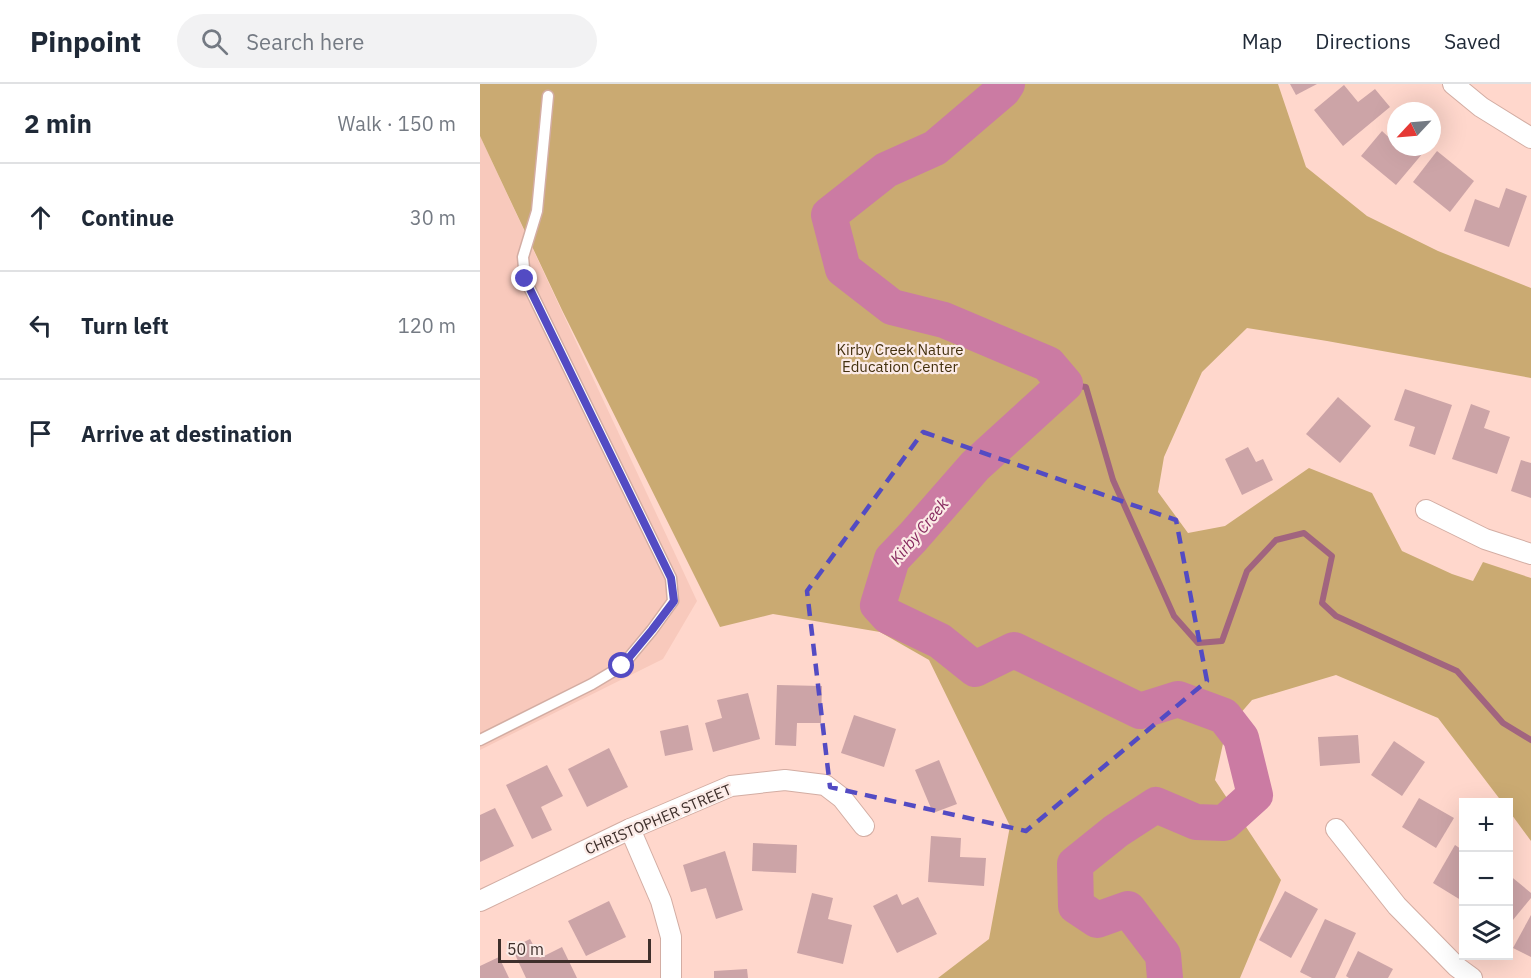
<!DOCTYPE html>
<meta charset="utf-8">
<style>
body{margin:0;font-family:"IBM Plex Sans",sans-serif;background:#f2f2f3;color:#1f2937}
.controls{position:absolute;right:18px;bottom:18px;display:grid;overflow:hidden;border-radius:0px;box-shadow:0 6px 24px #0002}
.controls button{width:54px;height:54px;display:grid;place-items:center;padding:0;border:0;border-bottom:2px solid #e0e1e3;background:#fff;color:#1f2937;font:30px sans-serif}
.compass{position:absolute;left:907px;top:18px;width:54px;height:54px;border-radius:50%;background:#fff;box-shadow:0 6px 24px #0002;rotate:244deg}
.scale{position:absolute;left:18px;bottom:15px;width:153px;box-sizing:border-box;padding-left:6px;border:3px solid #3e2f2b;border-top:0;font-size:16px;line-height:21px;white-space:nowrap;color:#3e2f2b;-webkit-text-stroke:4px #fbeae6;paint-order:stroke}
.stop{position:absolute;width:18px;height:18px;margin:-14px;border:4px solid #534bc3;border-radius:50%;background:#fff}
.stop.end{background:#534bc3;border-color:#fff;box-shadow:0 2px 6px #0008}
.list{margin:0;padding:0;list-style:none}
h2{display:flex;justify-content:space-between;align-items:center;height:78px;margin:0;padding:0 24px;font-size:26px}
h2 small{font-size:20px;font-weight:400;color:#747a83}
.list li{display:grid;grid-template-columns:39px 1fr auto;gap:18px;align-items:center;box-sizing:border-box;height:108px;padding:0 24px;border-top:2px solid #e0e1e3}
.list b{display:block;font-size:22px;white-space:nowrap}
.list em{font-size:20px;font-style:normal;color:#747a83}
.icon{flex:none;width:33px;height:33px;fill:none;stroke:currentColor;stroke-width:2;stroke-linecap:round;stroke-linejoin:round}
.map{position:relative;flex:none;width:1051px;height:894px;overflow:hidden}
header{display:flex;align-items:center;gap:36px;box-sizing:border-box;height:84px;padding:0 30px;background:#fff;border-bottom:2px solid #e0e1e3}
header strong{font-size:28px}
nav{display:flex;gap:33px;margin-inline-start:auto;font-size:21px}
.search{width:420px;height:54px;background:#f2f2f3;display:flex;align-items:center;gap:15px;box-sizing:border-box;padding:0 21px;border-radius:33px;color:#747a83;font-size:22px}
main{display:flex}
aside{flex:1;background:#fff}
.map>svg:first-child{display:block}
.built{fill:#f8c9bc}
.green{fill:#caaa72}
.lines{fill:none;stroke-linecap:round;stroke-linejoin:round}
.stream{stroke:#a1647f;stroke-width:6}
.river{stroke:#cb7ba3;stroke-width:36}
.building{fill:#cca4a7}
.service-casing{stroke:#d3ada3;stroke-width:13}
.minor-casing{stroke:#d3ada3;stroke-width:22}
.service{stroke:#fff;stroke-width:10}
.minor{stroke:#fff;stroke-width:20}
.route{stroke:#534bc3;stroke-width:8}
.marked{fill:none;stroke:#534bc3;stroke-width:4.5;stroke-dasharray:12 8;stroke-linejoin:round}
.labels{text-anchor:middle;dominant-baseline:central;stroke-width:4.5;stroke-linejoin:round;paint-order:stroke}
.park-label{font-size:15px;fill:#44310f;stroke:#fbeae6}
.street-label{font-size:15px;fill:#3e2f2b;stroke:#fbeae6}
.water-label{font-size:16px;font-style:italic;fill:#86285e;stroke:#fbeae6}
</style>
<header>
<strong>Pinpoint</strong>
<div class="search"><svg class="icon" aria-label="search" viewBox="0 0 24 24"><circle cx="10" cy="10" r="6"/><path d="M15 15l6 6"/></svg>Search here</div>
<nav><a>Map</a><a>Directions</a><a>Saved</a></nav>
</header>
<main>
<aside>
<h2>2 min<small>Walk · 150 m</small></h2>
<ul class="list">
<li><svg class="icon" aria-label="ahead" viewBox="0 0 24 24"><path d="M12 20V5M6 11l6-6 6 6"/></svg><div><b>Continue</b></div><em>30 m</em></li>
<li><svg class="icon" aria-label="left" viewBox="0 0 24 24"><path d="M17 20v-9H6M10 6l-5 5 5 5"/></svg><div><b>Turn left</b></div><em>120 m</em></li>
<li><svg class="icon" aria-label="arrive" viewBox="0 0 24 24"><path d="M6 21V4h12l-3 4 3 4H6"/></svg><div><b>Arrive at destination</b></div></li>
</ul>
</aside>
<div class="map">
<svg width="1051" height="894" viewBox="0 0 1051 894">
<rect width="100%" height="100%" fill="#ffd7cc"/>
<path class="built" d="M0 52 217 517 183 575 0 666Z"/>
<path class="green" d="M0 0H798L826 83 887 132 958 167 1051 204V294L847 257 767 244 722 288 684 373 678 408 708 449 745 442 829 384 892 409 922 467 972 490 993 497 1003 478 1051 494V757L1029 727 1028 718H1022L958 634 856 591 772 616 746 646 735 696 801 796 760 894H458L509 855 530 742 449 576 400 548 305 532 293 530 240 543 82 226 0 52Z"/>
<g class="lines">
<path class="stream" d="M585 300 606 303 633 396 694 532 718 559 742 557 767 487 796 456 824 449 852 472 842 519 856 532 977 587 1023 639 1051 656"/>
<path class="river" d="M527 0 523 6 455 64 406 86 349 131 363 185 412 223 464 236 568 280 585 300 495 382 433 453 412 475 398 521 408 532 460 557 495 585 534 566 660 627 698 615 744 632 761 654 775 711 744 739 716 738 676 721 636 747 595 780 596 822 617 836 648 825 683 871 685 894"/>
</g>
<g class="building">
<path d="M810 0H837L816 11Z"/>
<path d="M864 1 878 18 895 5 910 23 863 62 834 26Z"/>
<path d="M902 47 916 60V63H948L916 101 881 72Z"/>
<path d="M957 67 994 97 970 128 933 98Z"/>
<path d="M1026 104 1047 112 1029 163 984 147 995 115 1019 124Z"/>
<path d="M925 305 972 321 955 371 929 362 935 343 914 336Z"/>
<path d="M858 313 891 342 860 379 826 350Z"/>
<path d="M991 320 1010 327 1004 344 1030 353 1017 390 972 375Z"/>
<path d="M768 363 776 378 783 375 793 396 762 411 745 375Z"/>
<path d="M1041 376 1051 379V414L1031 407Z"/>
<path d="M297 601 342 602 341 639H317L316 662 295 661Z"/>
<path d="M268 609 280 655 233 668 225 639 242 634 237 616Z"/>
<path d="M374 631 416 645 404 683 361 669Z"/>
<path d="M208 641 213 666 185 672 180 647Z"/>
<path d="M878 651 880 679 840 682 838 653Z"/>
<path d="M914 657 945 678 922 712 891 691Z"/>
<path d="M129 664 148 703 107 723 88 685Z"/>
<path d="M459 676 477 720 453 729 435 686Z"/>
<path d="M67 681 83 712 61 723 72 746 52 755 26 701Z"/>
<path d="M939 714 974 734 956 764 922 743Z"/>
<path d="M15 724 34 762 0 778V731Z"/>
<path d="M451 752 481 754 480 773 506 774 504 802 448 798Z"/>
<path d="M273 759 317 761 316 789 272 787Z"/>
<path d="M975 761 984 767V818L953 799Z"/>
<path d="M245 767 263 826 236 835 226 804 211 808 203 781Z"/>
<path d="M1028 790 1051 809V814L1028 842Z"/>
<path d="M805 807 838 825 811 874 779 856Z"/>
<path d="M332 809 353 814 348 835 372 841 363 880 317 869Z"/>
<path d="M417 810 422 821 438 813 457 850 417 869 393 822Z"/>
<path d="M129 817 146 853 106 872 88 837Z"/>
<path d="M1051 831V873L1033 864Z"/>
<path d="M845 835 876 849 855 894H832L820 888Z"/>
<path d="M50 855 60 874 82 863 97 894H46L32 864Z"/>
<path d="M878 867 913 885 908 894H869L866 892Z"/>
<path d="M19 873 29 894H0V882Z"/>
<path d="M267 885 268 894H234V887Z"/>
</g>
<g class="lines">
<defs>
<path id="service" d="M0 656 112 600 142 582 172 546 193 517 191 494 45 195 43 173 57 127 68 12"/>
<g id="minor">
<path d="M973 0 1001 23 1051 54"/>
<path d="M946 426 1005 455 1051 470"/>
<path d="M150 745 181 817 191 853V894"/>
<path d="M856 745 917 822 977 883 992 894"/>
<path d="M0 817 150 745 251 702 305 696 345 701 362 714 384 742"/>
</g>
</defs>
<use href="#service" class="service-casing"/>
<use href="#minor" class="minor-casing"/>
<use href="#service" class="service"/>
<use href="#minor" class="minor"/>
</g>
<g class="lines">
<path class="route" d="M45 195 191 494 194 517 172 546 142 582"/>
</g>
<path class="marked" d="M443 348 696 436 727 597 546 747 350 703 327 507Z"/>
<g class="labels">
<g class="park-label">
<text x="420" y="265">Kirby Creek Nature<tspan x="420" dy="17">Education Center</tspan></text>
</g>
<g class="street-label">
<text transform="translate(178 735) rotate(-23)">CHRISTOPHER STREET</text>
</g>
<g class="water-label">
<text transform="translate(439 447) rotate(-50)">Kirby Creek</text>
</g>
</g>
</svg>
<div class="controls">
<button>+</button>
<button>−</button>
<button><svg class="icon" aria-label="layers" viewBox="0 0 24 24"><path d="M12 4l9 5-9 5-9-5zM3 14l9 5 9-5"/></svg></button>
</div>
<svg class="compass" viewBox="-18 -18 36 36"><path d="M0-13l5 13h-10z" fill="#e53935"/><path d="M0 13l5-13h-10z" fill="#747a83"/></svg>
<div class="scale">50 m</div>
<div class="stop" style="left:142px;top:582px"></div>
<div class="stop end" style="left:45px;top:195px"></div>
</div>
</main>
